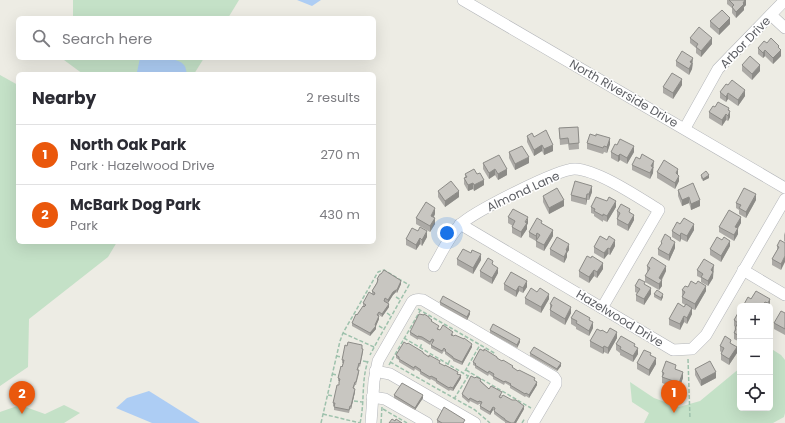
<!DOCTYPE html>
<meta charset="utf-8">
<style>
body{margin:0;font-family:Poppins,sans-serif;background:#f7f7f7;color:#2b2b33}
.controls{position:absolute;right:12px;bottom:12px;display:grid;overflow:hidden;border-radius:6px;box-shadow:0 4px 16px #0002}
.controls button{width:36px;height:36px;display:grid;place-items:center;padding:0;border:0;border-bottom:1px solid #e1e1e2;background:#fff;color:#2b2b33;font:20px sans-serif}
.you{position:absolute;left:447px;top:233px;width:14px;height:14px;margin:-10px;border:3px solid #fff;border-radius:50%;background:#1a73e8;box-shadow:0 0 0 6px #1a73e833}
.badge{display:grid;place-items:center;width:26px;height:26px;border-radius:50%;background:#ea580c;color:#fff;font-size:13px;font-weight:700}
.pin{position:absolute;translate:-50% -33px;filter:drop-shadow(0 1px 2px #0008)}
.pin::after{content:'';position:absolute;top:21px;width:14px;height:12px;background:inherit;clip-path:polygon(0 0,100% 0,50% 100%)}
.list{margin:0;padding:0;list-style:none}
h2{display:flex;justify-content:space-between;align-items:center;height:52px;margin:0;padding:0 16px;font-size:17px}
h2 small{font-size:13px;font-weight:400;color:#7c7c81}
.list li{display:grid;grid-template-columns:26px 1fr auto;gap:12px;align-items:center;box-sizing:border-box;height:60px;padding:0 16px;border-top:1px solid #e1e1e2}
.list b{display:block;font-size:15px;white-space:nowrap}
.list p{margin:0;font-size:13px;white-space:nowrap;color:#7c7c81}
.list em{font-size:13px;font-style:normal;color:#7c7c81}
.icon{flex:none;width:22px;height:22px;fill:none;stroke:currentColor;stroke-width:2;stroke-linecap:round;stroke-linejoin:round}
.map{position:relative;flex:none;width:785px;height:423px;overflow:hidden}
.search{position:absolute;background:#fff;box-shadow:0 4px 16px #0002;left:16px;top:16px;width:360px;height:44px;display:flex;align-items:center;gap:10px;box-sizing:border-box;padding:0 14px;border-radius:6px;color:#7c7c81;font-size:15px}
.panel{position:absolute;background:#fff;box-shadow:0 4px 16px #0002;left:16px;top:72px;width:360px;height:172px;border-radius:6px}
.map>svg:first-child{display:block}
.green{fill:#c4e1c7}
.water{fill:#adcdf4}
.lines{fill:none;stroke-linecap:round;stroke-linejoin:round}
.minor-casing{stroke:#b4b6ba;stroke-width:12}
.path{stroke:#9ec1ac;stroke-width:1.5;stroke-dasharray:4 2;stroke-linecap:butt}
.minor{stroke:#fff;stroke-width:11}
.wall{fill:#acaaa6}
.shaded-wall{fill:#8c8b87}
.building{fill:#c8c6c1;stroke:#8c8b87}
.labels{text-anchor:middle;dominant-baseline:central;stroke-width:3;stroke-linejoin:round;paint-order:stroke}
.street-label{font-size:12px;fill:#5c5e63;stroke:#fff}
</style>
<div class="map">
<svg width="785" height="423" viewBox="0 0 785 423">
<rect width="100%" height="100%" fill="#edece4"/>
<g class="green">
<path d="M73 0H239L228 18H73Z"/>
<path d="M65 58H204L194 74H83L64 60Z"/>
<path d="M0 75 18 85V242H117L108 257 29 319 28 367 0 386Z"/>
<path d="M770 348 781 355 785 360V413L784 417 773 423H644L649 413 632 402 630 382 654 398 679 407 700 401 740 368V408H770Z"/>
<path d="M20 405 45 414 64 405 80 413 64 423H0V412Z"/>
</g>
<g class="water">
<path d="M297 0H321L312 6Z"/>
<path d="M140 58C151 58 177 56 184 65 186 67 186 71 187 74H139L137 72Z"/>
<path d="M149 391 200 423H152L116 408 127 398Z"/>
</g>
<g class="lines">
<defs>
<g id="minor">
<path d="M463 0 785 188"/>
<path d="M771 15 785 28"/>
<path d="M685 128 718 69 785 0"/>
<path d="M460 224 673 350 692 349 706 335 785 199"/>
<path d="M434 266C441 254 450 235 460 225 471 213 559 168 575 169 598 170 638 197 659 210L602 308"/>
<path d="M743 270 785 295"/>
<path d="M375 371 390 374 475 423"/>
<path d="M372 397 385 399 427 423"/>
<path d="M371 423 374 381 378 361 412 302C415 299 418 299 423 300L554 377 556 380V384L533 423"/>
</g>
</defs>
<use href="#minor" class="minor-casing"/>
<g class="path">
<path d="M396 297 401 300"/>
<path d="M418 309 496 354"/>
<path d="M387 313 391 316"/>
<path d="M379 326 384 329"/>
<path d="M343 333 374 347"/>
<path d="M404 338 468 376"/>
<path d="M420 348 422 343"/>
<path d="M336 356 342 357"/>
<path d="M688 359 690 419"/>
<path d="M363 361 368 362"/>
<path d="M390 362 475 410 490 423"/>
<path d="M448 364 450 360"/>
<path d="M389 365 420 311"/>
<path d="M466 370 531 408"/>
<path d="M465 371 480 345"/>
<path d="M332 374 338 375"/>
<path d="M328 395 333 396"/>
<path d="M454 399 470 373"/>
<path d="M354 401 362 402"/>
<path d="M383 409 407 423"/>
<path d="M323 414 360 423"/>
<path d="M321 423 340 341 343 333 378 272 384 270 409 285 379 338 370 355"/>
<path d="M360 423C365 402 361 381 368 361"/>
<path d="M381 423 382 407"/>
<path d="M522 423 525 418"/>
</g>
<use href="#minor" class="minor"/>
</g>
<g class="wall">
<path d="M727 0H746V5L744 7V10L736 18 732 13V8L727 4Z"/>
<path d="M710 21 730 24 719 35 710 27Z"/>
<path d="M690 38 712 44 701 57 696 53V48L690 43Z"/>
<path d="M767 43 779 49 781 56 773 64 765 56 763 58 758 54V48Z"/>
<path d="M676 61 693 63 692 69 689 75 676 66Z"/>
<path d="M742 65 760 71 752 80 742 71Z"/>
<path d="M682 85 673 99 663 93V87Z"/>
<path d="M720 92 745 96 738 106 728 99 726 102 720 98Z"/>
<path d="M715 107 729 110 730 117 728 121 726 120 722 126 709 118V112Z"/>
<path d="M578 127 579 149 569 150 568 144 560 145 559 128Z"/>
<path d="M527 136 534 137 553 151 544 155 542 151 534 156 527 142Z"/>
<path d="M587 143 610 144 607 153 604 152 603 154 587 149Z"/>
<path d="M509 152 529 163 515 170 509 158Z"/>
<path d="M611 152H634L627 164 620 160 618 162 611 158Z"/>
<path d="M483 163 507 175 498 180 495 175 489 179 483 169Z"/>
<path d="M632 165 654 167 653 168V173L650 179 632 170Z"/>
<path d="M657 172 678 175 679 181 675 189 657 178Z"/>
<path d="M465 174 484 185 474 191 473 189 468 191 464 184V178H465Z"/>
<path d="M701 175 709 178 703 181 701 178Z"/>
<path d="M678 190 700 206 691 210 689 203 682 206 678 196Z"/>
<path d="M438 191 459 197 445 207 438 197Z"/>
<path d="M592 192 589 200H587L586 205 571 201V195Z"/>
<path d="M543 196 564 206 549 214 543 202Z"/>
<path d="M756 200 746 218 739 214V210L736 208V203Z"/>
<path d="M591 207H616L607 222 603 220V222L594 216V214L591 213Z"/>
<path d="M617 211 630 212 634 220 628 231 617 225V219L618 218 617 217Z"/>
<path d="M435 214 434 217 435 224 430 232 416 224V218Z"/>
<path d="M508 217 528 223 527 225V229L521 238 512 233V227L513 226 508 223Z"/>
<path d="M741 223 738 228V234L734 241 719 232V227Z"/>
<path d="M542 224 553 236 544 251 536 247V241L537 239 536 241 529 237V232Z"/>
<path d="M680 224 694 230 687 242 681 239 680 242 672 237V231Z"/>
<path d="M785 232V242L784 241V235Z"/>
<path d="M427 237 422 246 420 244 416 250 406 245V239Z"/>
<path d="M607 240 615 246 610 255 608 254 604 259 594 253V247Z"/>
<path d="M671 240 675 248 669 261 658 255V249L661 246V242Z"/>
<path d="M785 243 781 270 772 265V259L777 250V246Z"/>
<path d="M730 246 721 262 710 255V249Z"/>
<path d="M550 249 569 250 567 253V257L564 263 550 255Z"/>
<path d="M457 259 481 260 473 274 457 265Z"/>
<path d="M493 265 498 273 492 284 480 277V271Z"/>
<path d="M647 266 666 271 662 280V286L659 290 645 282V276L648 272H647Z"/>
<path d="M603 269 597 278 594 276 589 283 579 277V271Z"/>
<path d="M697 270 714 271 713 272V278L708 286 701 282V278L697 276Z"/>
<path d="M511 272 527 287 523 293 519 291 516 297 504 290V284Z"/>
<path d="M377 279 401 284 397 293 396 292 393 295 388 303 389 307 382 317 379 315V319L376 326V329L370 336 352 326V323L357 315 365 307 363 306V303L372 294V291L377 282Z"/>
<path d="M645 285 651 294 644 305 636 301V295L637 293 635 292V286Z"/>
<path d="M688 287 706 291 695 310 692 309V314L687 324 684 322 680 330 669 325V319L684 307 685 305 682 303V290Z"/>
<path d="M756 291 770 305 769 306H743L751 299Z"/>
<path d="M537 292 549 299 541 313 525 304V298Z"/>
<path d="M654 294 663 297 661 301 654 297Z"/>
<path d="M440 302 470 314 467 320 440 305Z"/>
<path d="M550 304 571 313 565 325 550 316Z"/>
<path d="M785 313V335L774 329V323Z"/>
<path d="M740 314V342L734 339V333L735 327 734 326V320Z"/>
<path d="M571 318 590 321 593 328 589 336 576 329V327L571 324Z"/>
<path d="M429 319 439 329V330L453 334V336L472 347 462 365 453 361V360L445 354V352L444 351 442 354 431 348V345L433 343 432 342 430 345 422 340 418 339V340L410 335V332Z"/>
<path d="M490 330 520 342 517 348 490 333Z"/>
<path d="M601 331 617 338 608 354 604 352 603 354 590 347V341Z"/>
<path d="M616 344 635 346 638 354 633 362 620 355V353L616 350Z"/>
<path d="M731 344 737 353 729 365 721 360V354L722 353 720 351V346Z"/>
<path d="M362 349 363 352 360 367 359 366 358 370 359 373 356 385H355L354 388 355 392 351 409H350L349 413 334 410V406H333V403L340 381H338V378L343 363H342V360Z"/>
<path d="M530 353 561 366 557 371 530 356Z"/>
<path d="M423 354 458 374 461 378 453 391 450 390 449 391 436 383V382L431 379 430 380 420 374V372L415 369 414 371 399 362V360L396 358V355Z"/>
<path d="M651 356 656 364 649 376 637 369V363Z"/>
<path d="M497 359 535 381 537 385 529 398 526 396 525 397 510 388V386L505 383 504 385 493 379V377L489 374 488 376 475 368V366L473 365V362Z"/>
<path d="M676 369 683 378 679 389 662 383V372Z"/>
<path d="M695 369 716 378 701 386 695 375Z"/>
<path d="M481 381 489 389 502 395 500 397 524 409 516 423H505V422L502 420 494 414V410H493L490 415 480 409V404H479L478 405 470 401 469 403 462 397V394Z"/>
<path d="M394 395 423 398 415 410 394 398Z"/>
<path d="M437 420 465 423H437Z"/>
</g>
<g class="shaded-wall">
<path d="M745 0H746V5L744 7V10L736 18V12Z"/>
<path d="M730 18V24L719 35V29Z"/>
<path d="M712 38V44L701 57V51Z"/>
<path d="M779 46V52L781 50V56L773 64V58L778 47Z"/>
<path d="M765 50V56L763 58V53Z"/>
<path d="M693 58 692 69 689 75V69L690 62Z"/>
<path d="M760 65V71L752 80V74Z"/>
<path d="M682 79V85L673 99V93Z"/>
<path d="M745 90V96L738 106V100Z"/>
<path d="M728 93V99L726 102V97Z"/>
<path d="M729 108V114L730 111V117L728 121V110Z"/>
<path d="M726 114V120L722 126V120Z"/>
<path d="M610 138V144L607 153V147Z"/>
<path d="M542 145V151L534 156V150Z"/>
<path d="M553 145V151L544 155V149Z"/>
<path d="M634 146V152L627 164V158Z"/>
<path d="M620 154V160L618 162V156Z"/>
<path d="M529 157V163L515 170V164Z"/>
<path d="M654 161 653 173 650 179 651 166Z"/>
<path d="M495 169V175L489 179V173Z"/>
<path d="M507 169V175L498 180V174Z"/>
<path d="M678 169V175L676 173Z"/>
<path d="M709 175V178L703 181V179Z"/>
<path d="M679 176V181L675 189V183Z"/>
<path d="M484 180V185L474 191V185Z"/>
<path d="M473 183V189L468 191V185Z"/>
<path d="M592 186V192L589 200V194Z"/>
<path d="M459 191V197L445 207V201Z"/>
<path d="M587 194V200L586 205V199Z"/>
<path d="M756 194V200L746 218V212Z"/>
<path d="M689 197V203L682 206V200Z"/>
<path d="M564 200V206L549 214V208Z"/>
<path d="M700 200V206L691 210V204Z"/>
<path d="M616 201V207L607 222V216Z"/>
<path d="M435 208V214L431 221V216Z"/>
<path d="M634 215V220L628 231V225Z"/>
<path d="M528 217V223L527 225V229L521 238V232Z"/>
<path d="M741 217V223L735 233V227Z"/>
<path d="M435 218V224L430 232V226Z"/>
<path d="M694 224V230L687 242V236Z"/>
<path d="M738 228V234L734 241V235Z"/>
<path d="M553 230V236L544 251V245Z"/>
<path d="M427 231V237L422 246V240Z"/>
<path d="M537 233V239L536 241V236Z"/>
<path d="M681 233V239L680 242V236Z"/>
<path d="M420 238V244L416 250V245Z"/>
<path d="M615 240V246L610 255V249Z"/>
<path d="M730 241V246L721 262V256Z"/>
<path d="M675 242V248L669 261V255Z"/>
<path d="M569 244V250L567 253V257L564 263V257L566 250Z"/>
<path d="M608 248V254L604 259V253Z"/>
<path d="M481 254V260L473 274V268Z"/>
<path d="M785 256V262L781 270V264Z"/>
<path d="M603 263V269L597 278V272Z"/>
<path d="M714 265 713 278 708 286V281L711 270Z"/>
<path d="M666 266V271L659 284V278Z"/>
<path d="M498 268V273L492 284V278Z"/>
<path d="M594 270V276L589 283V277Z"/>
<path d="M662 280V286L659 290V284Z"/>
<path d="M401 281V284L397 293V290Z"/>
<path d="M527 281V287L523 293V288Z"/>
<path d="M519 286V291L516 297V291Z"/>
<path d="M706 286V291L695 310V304Z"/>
<path d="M651 288V294L644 305V299Z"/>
<path d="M396 290V292L393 295 388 303V300L393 292Z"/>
<path d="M549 294V299L541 313V307Z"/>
<path d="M663 294V297L661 301V298Z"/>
<path d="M770 299V305L769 306H768V303Z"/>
<path d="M389 304V307L382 317V314Z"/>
<path d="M571 307V313L565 325V319Z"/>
<path d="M692 308V314L687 324V318Z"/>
<path d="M470 311V314L467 320V317Z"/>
<path d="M379 316V319L376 326V329L370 336V333L375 325Z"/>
<path d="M684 316V322L680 330V324Z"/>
<path d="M593 322V328L589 336V331Z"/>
<path d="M617 332V338L608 354V348Z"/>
<path d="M520 339V342L517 348V345Z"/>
<path d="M472 344V347L462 365V362Z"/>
<path d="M604 346V352L603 354V348Z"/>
<path d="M737 347V353L729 365V359Z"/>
<path d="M638 348V354L633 362V356Z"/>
<path d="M656 358V364L649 376V370Z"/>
<path d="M561 363V366L557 371V369Z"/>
<path d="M683 372V378L679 389V383Z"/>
<path d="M716 372V378L701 386V380Z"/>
<path d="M461 375V378L453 391V388Z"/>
<path d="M537 382V385L529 398V395Z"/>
<path d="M355 389V392L351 409V406Z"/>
<path d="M423 395V398L415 410V408Z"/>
<path d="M524 406V409L516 423H514Z"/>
<path d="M493 407V410L490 415V412Z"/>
</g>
<g class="building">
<path d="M729 0H745L743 3 744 4 736 12 732 7 734 5Z"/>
<path d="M722 10 730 18 719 29 710 21Z"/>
<path d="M699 27 712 38 701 51 696 47 698 44 690 38Z"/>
<path d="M771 38 779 46 778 47 781 50 773 58 765 50 763 53 758 48 764 41 767 43Z"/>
<path d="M682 51 693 58 690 62 692 63 689 69 676 61Z"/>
<path d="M750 56 760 65 752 74 742 65Z"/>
<path d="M672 73 682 79 673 93 663 87Z"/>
<path d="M732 80 745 90 738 100 728 93 726 97 720 92 726 84 728 85Z"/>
<path d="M718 102 729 108 728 110 730 111 728 116 726 114 722 120 709 112 713 106 715 107Z"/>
<path d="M578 127 579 143 569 144 568 138 560 139 559 128Z"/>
<path d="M546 130 553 145 544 149 542 145 534 150 527 136 532 133 534 137Z"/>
<path d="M590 134 596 136V134L610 138 607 147 604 146 603 148 587 143Z"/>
<path d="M620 139 634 146 627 158 620 154 618 156 611 152 615 144 617 145Z"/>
<path d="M522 146 529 157 515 164 509 152Z"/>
<path d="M642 154 654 161 651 166 653 167 650 173 632 165 636 157 640 159Z"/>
<path d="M499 155 507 169 498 174 495 169 489 173 483 163Z"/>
<path d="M664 160 678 169 676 173 679 176 675 183 657 172Z"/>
<path d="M474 169 477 174 480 173 484 180 474 185 473 183 468 185 464 178 467 177 465 174Z"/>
<path d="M706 171 709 175 703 179 701 175Z"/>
<path d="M451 181 459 191 445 201 438 191Z"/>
<path d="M575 181 592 186 589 194H587L586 199 571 195Z"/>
<path d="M693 183 700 200 691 204 689 197 682 200 678 190Z"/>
<path d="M557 188 564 200 549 208 543 196Z"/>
<path d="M744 188 756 194 746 212 739 208 741 205 736 203Z"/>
<path d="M596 197 607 201 609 197 616 201 607 216 603 214V216L594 211 595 209 591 207Z"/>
<path d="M426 202 435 208 431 216 435 218 430 226 416 218Z"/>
<path d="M621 204 630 209 629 212 634 215 628 225 617 219 620 213 617 211Z"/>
<path d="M513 209 528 217 525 222 527 223 521 232 512 227 515 221 508 217Z"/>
<path d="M729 210 741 217 735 227 738 228 734 235 719 227Z"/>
<path d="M537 218 542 221 541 223 553 230 544 245 536 241 540 235 537 233 536 236 529 232Z"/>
<path d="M684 218 694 224 687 236 681 233 680 236 672 231 677 222 680 224Z"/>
<path d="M420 227 427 231 422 240 420 238 416 245 406 239 412 228 418 231Z"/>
<path d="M665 234 671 238 670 239 675 242 669 255 658 249 662 243 661 242Z"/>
<path d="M600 236 607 240 609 236 615 240 610 249 608 248 604 253 594 247Z"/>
<path d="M557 237 569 244 566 250 567 251 564 257 550 249Z"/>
<path d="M717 237 722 240 724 237 730 241 721 256 710 249Z"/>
<path d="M780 240 785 243V256L781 264 772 259 779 247 777 246Z"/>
<path d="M463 249 471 253 472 250 481 254 473 268 457 259Z"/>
<path d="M587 256 591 258 592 256 603 263 597 272 594 270 589 277 579 271Z"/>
<path d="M652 257 666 266 659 278 662 280 659 284 645 276 650 268 647 266Z"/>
<path d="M488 258 493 261 492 264 498 268 492 278 480 271Z"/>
<path d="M704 259 714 265 711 270 713 272 708 281 701 277 703 274 697 270Z"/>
<path d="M384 270 400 280 401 281 397 290H396L393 292 388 300 385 298 384 301 389 304 382 314 379 312 377 315 379 316 375 325 376 326 370 333 352 323 356 314 357 315 363 306 364 307 366 305 363 303 369 292 374 295 375 293 372 291 377 283 378 279H377L380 274H381Z"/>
<path d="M511 272 527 281 523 288 519 286 516 291 504 284Z"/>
<path d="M639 279 645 282 644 284 651 288 644 299 636 295 640 289 635 286Z"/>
<path d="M691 281 696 284 698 281 706 286 695 304 682 297 685 292 682 290 685 286 688 287Z"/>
<path d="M531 288 537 292 540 288 549 294 541 307 525 298Z"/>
<path d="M657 290 663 294 661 298 654 294Z"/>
<path d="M756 291 770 299 768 303 765 302 762 306H743L748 297 751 299Z"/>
<path d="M443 296 470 311 467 317 440 302Z"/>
<path d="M554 297 571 307 565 319 550 310 552 305 550 304Z"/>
<path d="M678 303 684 307 686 304 692 308 687 318 684 316 680 324 669 319Z"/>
<path d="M576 310 590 318 589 320 593 322 589 331 576 323 577 321 571 318Z"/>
<path d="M781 311 785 313V329L774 323Z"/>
<path d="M738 313 740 314V336L734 333 736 329 735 328 738 323 734 320Z"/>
<path d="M419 314 424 315V314L429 317V318L432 320 431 321 439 326 437 329 440 330 443 325 453 332 451 335 454 336 455 335 464 339V338L472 344 462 362 453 358V357L445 351 446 350 444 348 442 351 431 345 434 340 432 339 430 342 422 337 418 336V337L410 332Z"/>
<path d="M493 324 520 339 517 345 490 330Z"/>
<path d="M610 328 617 332 608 348 604 346 603 348 590 341 597 329 601 331 602 330 607 333Z"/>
<path d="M621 336 635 344 634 346 638 348 633 356 620 349 621 347 616 344Z"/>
<path d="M725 336 731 340 730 343 737 347 729 359 721 354 724 348 720 346Z"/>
<path d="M348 342 362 345V349H363L360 364 359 363 358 367 357 370H359L356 382H355L353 388 355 389 351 406H350L349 410 334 407 335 403H333L337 385H339V382L340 379 338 378 341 366 342 367 343 364 344 360H342L345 345 347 346Z"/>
<path d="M404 342 407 344 408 343 423 352V353L429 357V355L440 361 439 363 445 366V365L458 372 457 374 461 375 453 388 450 387 449 388 436 380 437 379 431 376 430 377 420 371 421 370 415 366 414 368 399 359V357L396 355Z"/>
<path d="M534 347 561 363 557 369 530 353Z"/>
<path d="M480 349 484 351V349L497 357V358L502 361 503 360 513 366 512 367 518 371 519 370 535 378 534 380 537 382 529 395 526 393 525 394 510 385 511 384 505 381 504 382 493 376 494 374 489 371 488 373 475 365 476 364 473 362Z"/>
<path d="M644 350 651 353 650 355 656 358 649 370 637 363Z"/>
<path d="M666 361 676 365 675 369 683 372 679 383 662 377 664 373 662 372Z"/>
<path d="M710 361 716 372 701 380 695 369Z"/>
<path d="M471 376 475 378 476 377 481 379 480 381 489 389 491 386 502 392 499 397 501 398 503 395 512 400H516L524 406 514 423H511L505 420V419L502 417 494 411 495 408 493 407 490 412 480 406 482 402 479 401 478 402 470 398 469 400 462 394Z"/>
<path d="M402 383 423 395 415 408 394 395Z"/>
<path d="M444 407 465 420 463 423H442L437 420Z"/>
<path d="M392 419 395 421 396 419 402 423H389Z"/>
</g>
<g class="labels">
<g class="street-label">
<text transform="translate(745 42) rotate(-46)">Arbor Drive</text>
<text transform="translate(624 93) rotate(30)">North Riverside Drive</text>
<text transform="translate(523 191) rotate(-25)">Almond Lane</text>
<text transform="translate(620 318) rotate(31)">Hazelwood Drive</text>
</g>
</g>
</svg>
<div class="controls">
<button>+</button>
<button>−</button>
<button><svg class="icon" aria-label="locate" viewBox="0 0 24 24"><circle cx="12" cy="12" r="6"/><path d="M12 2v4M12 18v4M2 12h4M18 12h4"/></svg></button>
</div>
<div class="you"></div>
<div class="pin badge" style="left:674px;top:413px">1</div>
<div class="pin badge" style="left:22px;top:414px">2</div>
<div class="search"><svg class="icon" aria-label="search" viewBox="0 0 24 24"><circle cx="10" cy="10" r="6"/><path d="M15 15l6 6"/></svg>Search here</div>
<section class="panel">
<h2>Nearby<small>2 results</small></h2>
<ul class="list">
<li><span class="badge">1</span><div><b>North Oak Park</b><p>Park · Hazelwood Drive</p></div><em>270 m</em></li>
<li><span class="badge">2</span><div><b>McBark Dog Park</b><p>Park</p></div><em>430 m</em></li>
</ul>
</section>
</div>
